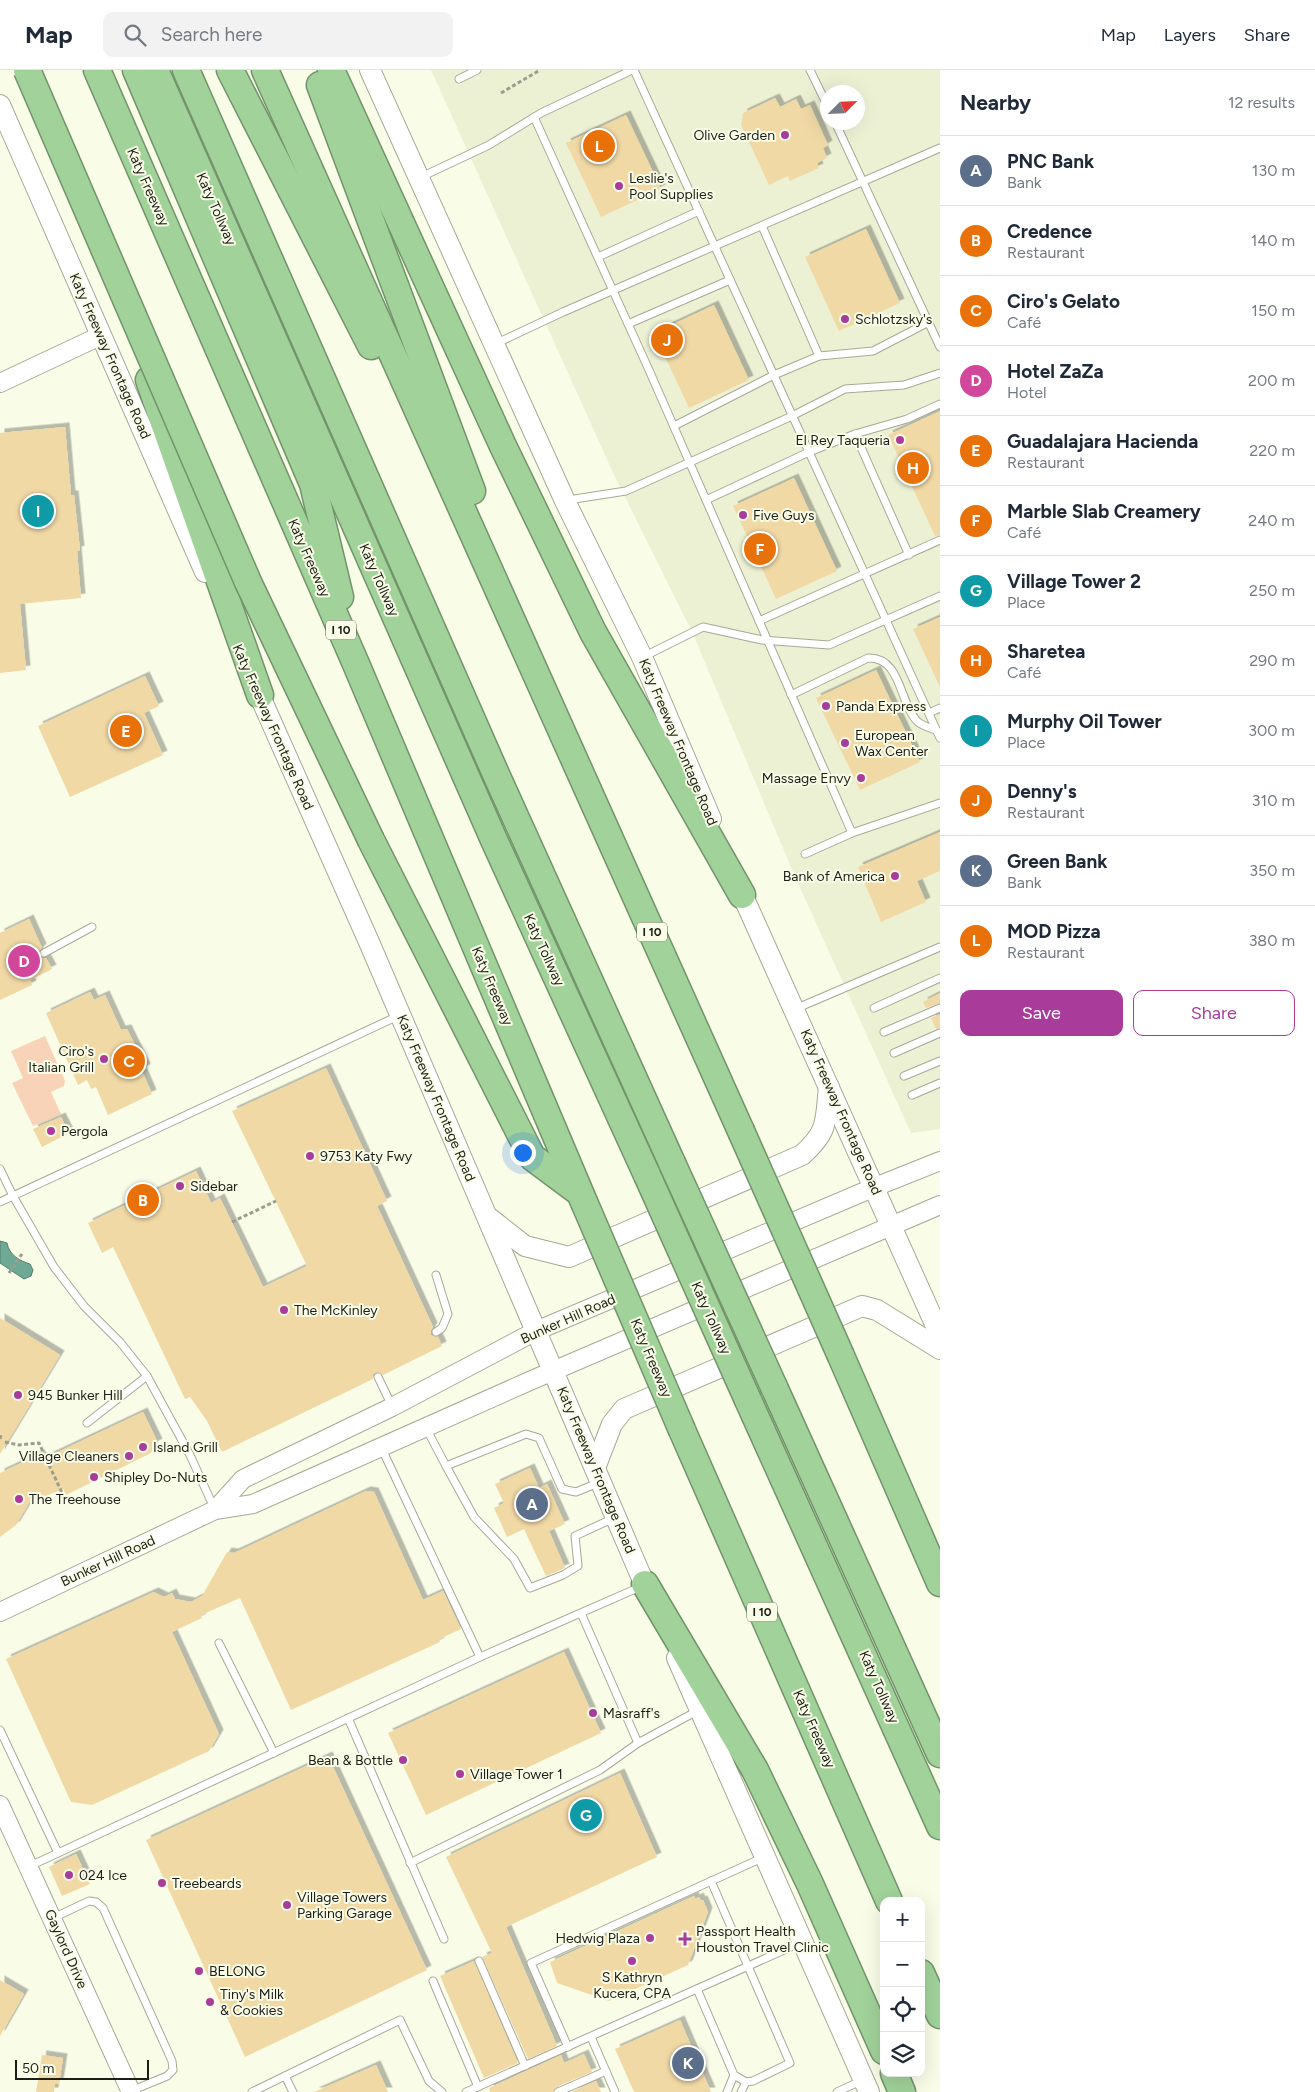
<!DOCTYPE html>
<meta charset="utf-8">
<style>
body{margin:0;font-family:Figtree,sans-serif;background:#f2f2f3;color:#1f2937}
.controls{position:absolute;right:15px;bottom:15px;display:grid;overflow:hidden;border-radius:10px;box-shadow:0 5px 20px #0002}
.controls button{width:45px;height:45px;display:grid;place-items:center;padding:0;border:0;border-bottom:1px solid #e0e1e3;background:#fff;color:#1f2937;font:25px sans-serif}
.compass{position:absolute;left:820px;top:15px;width:45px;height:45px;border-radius:50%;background:#fff;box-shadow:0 5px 20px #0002;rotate:66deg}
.scale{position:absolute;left:15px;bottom:12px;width:134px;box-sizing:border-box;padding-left:5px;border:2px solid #1d1e17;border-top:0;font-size:14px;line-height:18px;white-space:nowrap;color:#1d1e17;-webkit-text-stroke:4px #f9fce7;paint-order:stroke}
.you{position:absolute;left:522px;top:1082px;width:18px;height:18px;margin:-12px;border:4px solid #fff;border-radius:50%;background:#1a73e8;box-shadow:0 0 0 8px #1a73e833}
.badge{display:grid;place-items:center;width:32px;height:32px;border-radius:50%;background:#a93c9b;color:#fff;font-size:16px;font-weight:700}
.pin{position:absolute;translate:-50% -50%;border:2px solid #fff;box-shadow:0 1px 5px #0006}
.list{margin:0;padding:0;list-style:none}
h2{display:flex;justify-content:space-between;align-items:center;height:65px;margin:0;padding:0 20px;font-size:21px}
h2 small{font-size:16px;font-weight:400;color:#747a83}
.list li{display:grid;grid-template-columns:32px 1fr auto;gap:15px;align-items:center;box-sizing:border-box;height:70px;padding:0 20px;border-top:1px solid #e0e1e3}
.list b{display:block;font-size:19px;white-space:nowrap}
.list p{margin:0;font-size:16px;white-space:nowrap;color:#747a83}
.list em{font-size:16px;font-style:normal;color:#747a83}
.actions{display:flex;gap:10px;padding:15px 20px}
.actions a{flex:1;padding:11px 0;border:1px solid #a93c9b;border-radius:10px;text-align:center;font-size:18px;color:#a93c9b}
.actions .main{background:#a93c9b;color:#fff}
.icon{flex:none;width:28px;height:28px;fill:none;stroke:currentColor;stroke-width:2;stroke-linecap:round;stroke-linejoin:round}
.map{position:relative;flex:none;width:940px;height:2022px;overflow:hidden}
header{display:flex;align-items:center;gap:30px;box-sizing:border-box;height:70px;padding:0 25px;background:#fff;border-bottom:1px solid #e0e1e3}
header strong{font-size:24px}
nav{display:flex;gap:28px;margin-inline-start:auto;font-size:18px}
.search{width:350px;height:45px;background:#f2f2f3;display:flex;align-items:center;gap:12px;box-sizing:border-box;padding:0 18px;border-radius:10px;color:#747a83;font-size:19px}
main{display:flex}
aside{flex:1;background:#fff}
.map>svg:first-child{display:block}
.built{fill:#edf1d4;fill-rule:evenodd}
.green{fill:#f8d3b8}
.water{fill:#6da994;stroke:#557f6e}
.building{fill:#f1d9a6;filter:url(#shadow)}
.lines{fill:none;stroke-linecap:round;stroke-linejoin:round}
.service-casing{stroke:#a7a996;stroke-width:9}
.tertiary-casing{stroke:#a7a996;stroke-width:20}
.secondary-casing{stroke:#a7a996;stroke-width:22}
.motorway-casing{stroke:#73936c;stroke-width:29}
.path{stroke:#9b9e8f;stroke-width:3;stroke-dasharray:4 2.5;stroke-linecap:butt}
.service{stroke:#fff;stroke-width:7}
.tertiary{stroke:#fff;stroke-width:18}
.secondary{stroke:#fff;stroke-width:20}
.motorway{stroke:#a1d29a;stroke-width:26}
.motorway-bridge-casing{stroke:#73936c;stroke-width:29;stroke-linecap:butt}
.motorway-bridge{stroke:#a1d29a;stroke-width:26}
.poi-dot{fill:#a93c9b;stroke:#f9fce7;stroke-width:2}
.labels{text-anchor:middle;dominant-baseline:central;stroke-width:4;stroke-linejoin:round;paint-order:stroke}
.shield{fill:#f9fce7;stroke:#5f6155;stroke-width:1}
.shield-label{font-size:12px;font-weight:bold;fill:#1d1e17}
.poi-label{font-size:14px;fill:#1d1e17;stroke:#f9fce7;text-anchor:start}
.street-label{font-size:14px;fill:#1d1e17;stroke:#f9fce7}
</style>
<header>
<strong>Map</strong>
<div class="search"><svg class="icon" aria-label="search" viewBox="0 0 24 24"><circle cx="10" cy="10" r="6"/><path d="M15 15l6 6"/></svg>Search here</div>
<nav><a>Map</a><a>Layers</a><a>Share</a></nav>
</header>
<main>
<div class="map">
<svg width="940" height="2022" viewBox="0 0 940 2022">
<defs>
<filter id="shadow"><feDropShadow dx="4.5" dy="-4.5" stdDeviation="0" flood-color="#0004"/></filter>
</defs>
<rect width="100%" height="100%" fill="#f9fce7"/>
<path class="built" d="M431 0H940V1059L911 1063 793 802 693 564 615 407ZM828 22H858V52H828Z"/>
<path class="green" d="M45 966 65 1011 64 1016 51 1022 61 1044 33 1056 12 1013 23 1008 11 981Z"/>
<path class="water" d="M0 1171 7 1173C9 1185 20 1191 30 1194L33 1200 31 1206 24 1209 0 1193Z"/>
<g class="building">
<path d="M775 28 780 37 796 29 801 39 810 35 828 75 823 78 827 88 817 93 819 98 790 111 788 106 769 115 741 55 743 43Z"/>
<path d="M626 45 661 119 601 147 566 73Z"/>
<path d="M866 159 900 233 839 261 805 187Z"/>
<path d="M714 235 749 310 689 338 654 263Z"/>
<path d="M940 341V465L935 466 888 365Z"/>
<path d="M65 357 71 425H74L80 480 77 481 81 528 20 534 26 600 0 603V363Z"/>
<path d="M794 408 837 501 776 529 733 436Z"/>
<path d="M940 547V617L913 559Z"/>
<path d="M876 600 920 692 860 720 816 628Z"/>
<path d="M145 606 159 636 144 643 163 685 70 727 38 656Z"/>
<path d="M940 762V801L917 811 926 832 881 852 858 797Z"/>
<path d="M29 849 42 878 39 881V885L42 888H46L52 899 30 910 32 915 0 930V863Z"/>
<path d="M90 922 94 930 105 925 121 960 127 959 146 998 142 1001 152 1024 108 1045 96 1017 91 1019 87 1010 78 1015 46 943Z"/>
<path d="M940 923V933L926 938 923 932Z"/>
<path d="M940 944V958L936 959 931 948Z"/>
<path d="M326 998 387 1131 377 1136 433 1257 431 1260V1265L438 1267 442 1276 383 1305 376 1302 373 1304V1309L222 1382 207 1351 190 1327 185 1329 113 1177 102 1183 88 1153 196 1101 211 1133 220 1128 263 1217 307 1196 232 1041Z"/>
<path d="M61 1047 69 1063 42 1077 33 1059Z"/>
<path d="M0 1248 60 1285 0 1384Z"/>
<path d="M143 1342 158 1373 154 1375 151 1383 66 1425 63 1419 29 1433 16 1455 0 1467V1403L40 1384 43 1389Z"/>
<path d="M530 1398 539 1418 547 1414 565 1454 549 1461 565 1498 546 1506 524 1459 507 1467 494 1438 504 1433 495 1414Z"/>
<path d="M366 1421 374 1422 423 1530 443 1521 461 1559 439 1569 440 1572 291 1640 240 1528 201 1545 202 1548 172 1562 219 1664 209 1681 92 1735 71 1732 6 1589 154 1522 164 1527 172 1523 175 1529 191 1532 202 1526 227 1482 234 1483Z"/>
<path d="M564 1582 601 1663 426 1745 388 1663Z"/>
<path d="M328 1686 427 1900 245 1987 146 1770Z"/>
<path d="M620 1703 657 1787 506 1857 557 1976 528 1989 482 1887 492 1883 446 1787Z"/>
<path d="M76 1784 90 1814 62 1826 49 1797Z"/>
<path d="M694 1826 695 1829 699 1827 701 1831 703 1830 708 1842 688 1895 609 1931 557 1913 550 1892Z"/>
<path d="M474 1891 518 1993 484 2008 440 1906Z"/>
<path d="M0 1910 24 1924 0 1966Z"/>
<path d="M680 1950 711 2022H634L615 1979Z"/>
<path d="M584 1984 592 2002 556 2017 553 2022H490L489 2018 561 1985 564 1993Z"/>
<path d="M42 1985 63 1988 59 2014H55L54 2022H36Z"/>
<path d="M376 1995 388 2022H314Z"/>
<path d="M596 2011 601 2022H571Z"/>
</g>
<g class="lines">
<defs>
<g id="service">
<path d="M634 0 940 668"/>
<path d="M810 0 828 37"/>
<path d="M459 9 477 0"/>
<path d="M534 47 649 300 852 763 940 733"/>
<path d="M835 52 940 277"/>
<path d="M421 107 489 75 541 43 632 0"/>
<path d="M598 187 699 141"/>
<path d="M628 254 730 210"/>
<path d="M495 274 563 242 940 78"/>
<path d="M819 286 873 281 929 252"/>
<path d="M674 356 774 305 819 286 762 156"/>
<path d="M855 364 909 485"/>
<path d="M568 430 626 421 792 346 845 319 904 315 940 303"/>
<path d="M706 430 809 382 855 364 907 349 940 334"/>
<path d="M759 551 940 470"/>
<path d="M643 587 703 557 762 570 829 575 940 526"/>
<path d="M791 625 868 588C902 587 899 634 918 652 923 656 930 658 936 660"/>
<path d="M929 643 940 638"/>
<path d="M805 784 852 763"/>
<path d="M44 883 92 857"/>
<path d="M874 938 940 908"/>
<path d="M795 939 940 877"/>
<path d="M884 962 940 938"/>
<path d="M894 983 940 963"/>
<path d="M904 1006 940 991"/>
<path d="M912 1025 940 1013"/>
<path d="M0 1099 13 1126 54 1197 84 1236 120 1272 147 1306 190 1385 215 1440"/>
<path d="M0 1132 398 946"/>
<path d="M436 1262 442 1258 448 1244 436 1205"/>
<path d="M378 1307 392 1336"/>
<path d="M87 1353 147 1306"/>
<path d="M426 1358 446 1396 526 1364 539 1368 562 1419 576 1422 598 1413"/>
<path d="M446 1396 474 1447 514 1489 530 1518 563 1505 578 1496 575 1466 614 1448"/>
<path d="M581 1543 638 1673"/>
<path d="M219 1573 274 1683"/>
<path d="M480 1587 640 1517"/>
<path d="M348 1648 444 1869"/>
<path d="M0 1660 58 1783"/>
<path d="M410 1793 600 1700 638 1673 699 1640"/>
<path d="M30 1796 480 1587 381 1377"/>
<path d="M53 1848 89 1831 96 1832 103 1838 172 1991 173 2000 167 2006 131 2021"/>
<path d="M479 1891 525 1996"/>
<path d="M433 1911 478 2017"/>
<path d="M697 1919 734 2005 746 2012 753 2011 790 1993 711 1811"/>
<path d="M591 1967 615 2022"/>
<path d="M568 1977 531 1893 762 1788"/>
<path d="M285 2006 293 2022"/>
<path d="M252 2022 400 1950 429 2011 442 2022"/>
<path d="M466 2022 802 1872"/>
<path d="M558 2022 606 2001"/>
<path d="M727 2022 734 2005"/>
<path d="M741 2022 746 2012"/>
<path d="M837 2022 863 2010"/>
</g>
<g id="tertiary">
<path d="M0 313 100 266"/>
<path d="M215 1440 243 1409 392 1337 536 1261 875 1117 940 1091"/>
<path d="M0 1542 215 1440 253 1434 532 1310 940 1135"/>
<path d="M0 1735 131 2022"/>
</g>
<g id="secondary">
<path d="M370 0 565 431 642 587 711 749"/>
<path d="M0 35 205 502"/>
<path d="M254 613 369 872 650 1527"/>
<path d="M737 813 940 1265"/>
<path d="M488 1147 525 1176 569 1187 802 1085C829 1061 825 1052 829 1017"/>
<path d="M595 1398 612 1354 624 1339 862 1236 877 1240 940 1279"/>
<path d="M677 1588 869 2022"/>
</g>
<g id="motorway">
<path d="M97 0 356 594 584 1132"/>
<path d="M136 0 313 414 340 527"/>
<path d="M155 0 494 770 647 1105"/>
<path d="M186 0 495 702 672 1093"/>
<path d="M230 0 371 276"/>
<path d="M265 0 741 1061"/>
<path d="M331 0 503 376 593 562 742 825"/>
<path d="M320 15 472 421"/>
<path d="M149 310 260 625"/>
<path d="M371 770 532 1087 579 1122"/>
<path d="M841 1286 940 1513"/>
<path d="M774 1317 940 1684"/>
<path d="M748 1330 940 1756"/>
<path d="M682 1360 889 1831"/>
<path d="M645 1514 755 1700 810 1814 884 1981"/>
<path d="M921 1903 940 1945"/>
<path d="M894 2003 902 2022"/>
</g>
</defs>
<use href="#service" class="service-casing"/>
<use href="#tertiary" class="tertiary-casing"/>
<use href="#secondary" class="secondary-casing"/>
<use href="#motorway" class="motorway-casing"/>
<g class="path">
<path d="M501 23 540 0"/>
<path d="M232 1152 276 1131"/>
<path d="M9 1203 22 1184"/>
<path d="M0 1369 1 1365"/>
<path d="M5 1372 19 1375 39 1373 63 1425"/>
</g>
<use href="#service" class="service"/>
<use href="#tertiary" class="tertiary"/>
<use href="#secondary" class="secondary"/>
<use href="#motorway" class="motorway"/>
<defs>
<g id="motorway-bridge">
<path d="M27 0 248 512 371 770"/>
<path d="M741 1061 841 1286"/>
<path d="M672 1093 774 1317"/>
<path d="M647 1105 748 1330"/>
<path d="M584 1132 682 1360"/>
</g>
</defs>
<use href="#motorway-bridge" class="motorway-bridge-casing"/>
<use href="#motorway-bridge" class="motorway-bridge"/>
</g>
<g class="poi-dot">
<circle cx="785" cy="65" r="5"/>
<circle cx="619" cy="116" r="5"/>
<circle cx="845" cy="249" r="5"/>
<circle cx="900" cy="370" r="5"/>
<circle cx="743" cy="445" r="5"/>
<circle cx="826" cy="636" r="5"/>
<circle cx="845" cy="673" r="5"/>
<circle cx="861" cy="708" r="5"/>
<circle cx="895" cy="806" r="5"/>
<circle cx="104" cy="989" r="5"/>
<circle cx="51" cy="1061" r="5"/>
<circle cx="310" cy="1086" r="5"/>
<circle cx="180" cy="1116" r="5"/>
<circle cx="284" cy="1240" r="5"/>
<circle cx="18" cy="1325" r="5"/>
<circle cx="143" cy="1377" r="5"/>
<circle cx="129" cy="1386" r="5"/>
<circle cx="94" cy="1407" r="5"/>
<circle cx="19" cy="1429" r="5"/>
<circle cx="593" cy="1643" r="5"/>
<circle cx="403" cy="1690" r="5"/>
<circle cx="460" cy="1704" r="5"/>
<circle cx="69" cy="1805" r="5"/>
<circle cx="162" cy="1813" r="5"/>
<circle cx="287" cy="1835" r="5"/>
<circle cx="650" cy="1868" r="5"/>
<path d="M682.5 1861.5h5v5h5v5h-5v5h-5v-5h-5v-5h5z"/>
<circle cx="632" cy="1891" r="5"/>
<circle cx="199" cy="1901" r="5"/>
<circle cx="210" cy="1932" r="5"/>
</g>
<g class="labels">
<g class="shield">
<rect x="326" y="550.5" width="30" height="19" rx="4"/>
<rect x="637" y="852.5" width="30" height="19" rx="4"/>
<rect x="747" y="1532.5" width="30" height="19" rx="4"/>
</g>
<g class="shield-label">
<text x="341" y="560">I 10</text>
<text x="652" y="862">I 10</text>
<text x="762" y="1542">I 10</text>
</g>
<g class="poi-label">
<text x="775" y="65" text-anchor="end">Olive Garden</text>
<text x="629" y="108">Leslie's<tspan x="629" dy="16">Pool Supplies</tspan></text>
<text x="855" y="249">Schlotzsky's</text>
<text x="890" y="370" text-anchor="end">El Rey Taqueria</text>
<text x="753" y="445">Five Guys</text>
<text x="836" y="636">Panda Express</text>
<text x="855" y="665">European<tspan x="855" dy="16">Wax Center</tspan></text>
<text x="851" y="708" text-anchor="end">Massage Envy</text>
<text x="885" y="806" text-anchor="end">Bank of America</text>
<text x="94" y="981" text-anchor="end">Ciro's<tspan x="94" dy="16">Italian Grill</tspan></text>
<text x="61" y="1061">Pergola</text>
<text x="320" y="1086">9753 Katy Fwy</text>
<text x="190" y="1116">Sidebar</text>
<text x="294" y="1240">The McKinley</text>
<text x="28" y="1325">945 Bunker Hill</text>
<text x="153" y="1377">Island Grill</text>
<text x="119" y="1386" text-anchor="end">Village Cleaners</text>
<text x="104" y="1407">Shipley Do-Nuts</text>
<text x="29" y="1429">The Treehouse</text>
<text x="603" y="1643">Masraff's</text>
<text x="393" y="1690" text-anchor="end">Bean &amp; Bottle</text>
<text x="470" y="1704">Village Tower 1</text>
<text x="79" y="1805">024 Ice</text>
<text x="172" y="1813">Treebeards</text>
<text x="297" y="1827">Village Towers<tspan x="297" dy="16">Parking Garage</tspan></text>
<text x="696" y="1861">Passport Health<tspan x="696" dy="16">Houston Travel Clinic</tspan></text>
<text x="640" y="1868" text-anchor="end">Hedwig Plaza</text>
<text x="209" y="1901">BELONG</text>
<text x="632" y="1907" text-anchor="middle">S Kathryn<tspan x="632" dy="16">Kucera, CPA</tspan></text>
<text x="220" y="1924">Tiny's Milk<tspan x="220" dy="16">&amp; Cookies</tspan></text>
</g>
<g class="street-label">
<text transform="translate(148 117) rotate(66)">Katy Freeway</text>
<text transform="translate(216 139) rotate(66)">Katy Tollway</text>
<text transform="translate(110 286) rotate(66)">Katy Freeway Frontage Road</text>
<text transform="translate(309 488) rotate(66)">Katy Freeway</text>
<text transform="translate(379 510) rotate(66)">Katy Tollway</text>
<text transform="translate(273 657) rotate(66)">Katy Freeway Frontage Road</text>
<text transform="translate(678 672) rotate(67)">Katy Freeway Frontage Road</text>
<text transform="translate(544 880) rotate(65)">Katy Tollway</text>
<text transform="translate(492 916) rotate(67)">Katy Freeway</text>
<text transform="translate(436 1028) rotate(67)">Katy Freeway Frontage Road</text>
<text transform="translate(841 1042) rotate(66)">Katy Freeway Frontage Road</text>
<text transform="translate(711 1248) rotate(66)">Katy Tollway</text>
<text transform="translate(568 1249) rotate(-24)">Bunker Hill Road</text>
<text transform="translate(651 1288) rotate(67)">Katy Freeway</text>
<text transform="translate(596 1400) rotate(67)">Katy Freeway Frontage Road</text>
<text transform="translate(108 1491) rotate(-25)">Bunker Hill Road</text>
<text transform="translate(879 1617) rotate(66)">Katy Tollway</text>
<text transform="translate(814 1659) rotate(66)">Katy Freeway</text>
<text transform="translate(66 1879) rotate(66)">Gaylord Drive</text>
</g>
</g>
</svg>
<div class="controls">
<button>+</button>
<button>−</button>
<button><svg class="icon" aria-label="locate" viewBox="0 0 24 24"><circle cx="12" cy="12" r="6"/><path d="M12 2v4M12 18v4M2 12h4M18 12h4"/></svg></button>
<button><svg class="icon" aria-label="layers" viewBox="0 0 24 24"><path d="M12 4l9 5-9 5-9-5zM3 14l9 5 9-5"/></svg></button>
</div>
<svg class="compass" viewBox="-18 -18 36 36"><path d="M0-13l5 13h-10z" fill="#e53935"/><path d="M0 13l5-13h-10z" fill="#747a83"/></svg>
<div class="scale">50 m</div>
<div class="you"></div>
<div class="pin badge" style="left:532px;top:1434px;background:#5c6f8a">A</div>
<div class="pin badge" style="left:143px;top:1130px;background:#e8710a">B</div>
<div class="pin badge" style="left:129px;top:991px;background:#e8710a">C</div>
<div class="pin badge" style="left:24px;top:891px;background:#d1479c">D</div>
<div class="pin badge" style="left:126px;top:661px;background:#e8710a">E</div>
<div class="pin badge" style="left:760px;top:479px;background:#e8710a">F</div>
<div class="pin badge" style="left:586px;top:1745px;background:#0f9aa8">G</div>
<div class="pin badge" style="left:913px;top:398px;background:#e8710a">H</div>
<div class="pin badge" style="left:38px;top:441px;background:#0f9aa8">I</div>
<div class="pin badge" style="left:667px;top:270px;background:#e8710a">J</div>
<div class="pin badge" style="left:688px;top:1993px;background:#5c6f8a">K</div>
<div class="pin badge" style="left:599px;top:76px;background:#e8710a">L</div>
</div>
<aside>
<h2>Nearby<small>12 results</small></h2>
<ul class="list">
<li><span class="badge" style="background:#5c6f8a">A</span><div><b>PNC Bank</b><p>Bank</p></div><em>130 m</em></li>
<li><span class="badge" style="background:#e8710a">B</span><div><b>Credence</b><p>Restaurant</p></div><em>140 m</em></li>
<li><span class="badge" style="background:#e8710a">C</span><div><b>Ciro's Gelato</b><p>Café</p></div><em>150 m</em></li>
<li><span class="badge" style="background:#d1479c">D</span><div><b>Hotel ZaZa</b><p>Hotel</p></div><em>200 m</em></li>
<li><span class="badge" style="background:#e8710a">E</span><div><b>Guadalajara Hacienda</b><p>Restaurant</p></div><em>220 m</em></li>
<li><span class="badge" style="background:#e8710a">F</span><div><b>Marble Slab Creamery</b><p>Café</p></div><em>240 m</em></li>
<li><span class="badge" style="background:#0f9aa8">G</span><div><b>Village Tower 2</b><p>Place</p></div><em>250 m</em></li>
<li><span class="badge" style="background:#e8710a">H</span><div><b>Sharetea</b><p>Café</p></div><em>290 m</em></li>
<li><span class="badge" style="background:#0f9aa8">I</span><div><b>Murphy Oil Tower</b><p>Place</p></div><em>300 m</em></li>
<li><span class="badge" style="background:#e8710a">J</span><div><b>Denny's</b><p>Restaurant</p></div><em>310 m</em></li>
<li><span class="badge" style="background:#5c6f8a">K</span><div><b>Green Bank</b><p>Bank</p></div><em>350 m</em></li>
<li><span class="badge" style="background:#e8710a">L</span><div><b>MOD Pizza</b><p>Restaurant</p></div><em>380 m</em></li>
</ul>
<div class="actions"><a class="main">Save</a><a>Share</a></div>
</aside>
</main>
